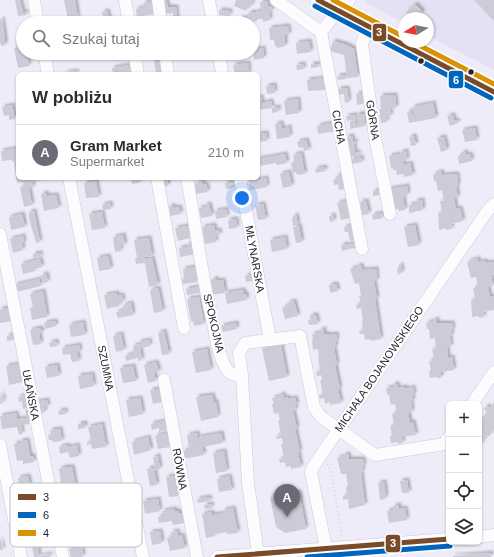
<!DOCTYPE html>
<html lang="pl">
<meta charset="utf-8">
<style>
body{margin:0;font-family:Helvetica,sans-serif;background:#f7f7f7;color:#2b2b33}
.controls{position:absolute;right:12px;bottom:12px;display:grid;overflow:hidden;border-radius:6px;box-shadow:0 1px 3px #0004}
.controls button{width:36px;height:36px;display:grid;place-items:center;padding:0;border:0;border-bottom:1px solid #e1e1e2;background:#fff;color:#2b2b33;font:20px sans-serif}
.compass{position:absolute;left:398px;top:12px;width:36px;height:36px;border-radius:50%;background:#fff;box-shadow:0 1px 3px #0004;rotate:260deg}
.you{position:absolute;left:242px;top:198px;width:14px;height:14px;margin:-10px;border:3px solid #fff;border-radius:50%;background:#1a73e8;box-shadow:0 0 0 6px #1a73e833}
.badge{display:grid;place-items:center;width:26px;height:26px;border-radius:50%;background:#6d6a77;color:#fff;font-size:13px;font-weight:700}
.pin{position:absolute;translate:-50% -33px;filter:drop-shadow(0 1px 2px #0008)}
.pin::after{content:'';position:absolute;top:21px;width:14px;height:12px;background:inherit;clip-path:polygon(0 0,100% 0,50% 100%)}
.list{margin:0;padding:0;list-style:none}
h2{display:flex;justify-content:space-between;align-items:center;height:52px;margin:0;padding:0 16px;font-size:17px}
h2 small{font-size:13px;font-weight:400;color:#7c7c81}
.list li{display:grid;grid-template-columns:26px 1fr auto;gap:12px;align-items:center;box-sizing:border-box;height:56px;padding:0 16px;border-top:1px solid #e1e1e2}
.list b{display:block;font-size:15px;white-space:nowrap}
.list p{margin:0;font-size:13px;white-space:nowrap;color:#7c7c81}
.list em{font-size:13px;font-style:normal;color:#7c7c81}
.icon{flex:none;width:22px;height:22px;fill:none;stroke:currentColor;stroke-width:2;stroke-linecap:round;stroke-linejoin:round}
.map{position:relative;flex:none;width:494px;height:557px;overflow:hidden}
.search{position:absolute;background:#fff;box-shadow:0 1px 3px #0004;left:16px;top:16px;width:244px;height:44px;display:flex;align-items:center;gap:10px;box-sizing:border-box;padding:0 14px;border-radius:22px;color:#7c7c81;font-size:15px}
.panel{position:absolute;background:#fff;box-shadow:0 1px 3px #0004;left:16px;top:72px;width:244px;height:108px;border-radius:6px}
.map>svg:first-child{display:block}
.built{fill:#e4e1f4}
.building{fill:#ccccd8;filter:url(#shadow)}
.lines{fill:none;stroke-linecap:round;stroke-linejoin:round}
.minor-casing{stroke:#ccc9d5;stroke-width:13}
.major-casing{stroke:#ccc9d5;stroke-width:16}
.path{stroke:#d9d8dc;stroke-width:2;stroke-dasharray:1 3;stroke-linecap:butt}
.minor{stroke:#fcfcfe;stroke-width:12}
.major{stroke:#fcfcfe;stroke-width:15}
.bus-1-casing{stroke:#fff;stroke-width:8}
.bus-2-casing{stroke:#fff;stroke-width:8}
.bus-3-casing{stroke:#fff;stroke-width:8}
.bus-1{stroke:#7a4b2a;stroke-width:5}
.bus-2{stroke:#0065bd;stroke-width:5}
.bus-3{stroke:#d89207;stroke-width:5}
.bus-dot{fill:#272431;stroke:#fff;stroke-width:1.5}
.labels{text-anchor:middle;dominant-baseline:central;stroke-width:4;stroke-linejoin:round;paint-order:stroke}
.street-label{font-size:11px;fill:#272431;stroke:#fff}
.key{fill:#fff;stroke:#bebdc1;stroke-width:1}
.key-label{font-size:11px;fill:#272431}
.line-badge{stroke:#fff;stroke-width:1.5}
.badge-label{font-size:11px;text-anchor:middle;font-weight:bold;fill:#fff}
</style>
<div class="map">
<svg width="494" height="557" viewBox="0 0 494 557">
<defs>
<filter id="shadow"><feDropShadow dx="2.5" dy="-2.5" stdDeviation="1" flood-color="#0004"/></filter>
</defs>
<rect width="100%" height="100%" fill="#eeecf8"/>
<path class="built" d="M366 0H494V70L428 36V18H404V23L364 2Z"/>
<g class="building">
<path d="M15 0H20L23 12H26V15L18 16Z"/>
<path d="M64 0H75L78 18 68 20Z"/>
<path d="M161 0H166L168 7H176L177 20H173V13L163 14Z"/>
<path d="M236 0H253L251 6H250L249 8 247 7 246 11 234 6Z"/>
<path d="M474 0H494V21Z"/>
<path d="M154 1V14L142 16V19H137L136 9 144 7 143 3Z"/>
<path d="M267 1 268 7 271 6 272 11H269L270 20 263 22 262 17V19H255L254 23H239L240 18H247V14H250V12L256 13V11H261L260 2Z"/>
<path d="M415 4 423 12 417 18H411L406 12Z"/>
<path d="M219 10 230 11V16L219 15Z"/>
<path d="M107 11 110 21 104 22 102 12Z"/>
<path d="M0 19H2L5 39V45L2 46 1 44H0Z"/>
<path d="M288 26 289 35H285V46L278 48 275 46 274 40H270L269 28Z"/>
<path d="M309 41 311 52 297 54 296 43Z"/>
<path d="M333 41 347 45 354 49 358 77 347 78 344 55 330 51Z"/>
<path d="M23 46V53H27L29 66 18 68 14 48Z"/>
<path d="M263 48 264 58 254 60 253 50Z"/>
<path d="M76 53H84L85 57 77 59Z"/>
<path d="M153 53H163L165 74H156Z"/>
<path d="M184 53H201L202 57 185 59Z"/>
<path d="M248 63 249 74H235L233 65Z"/>
<path d="M303 64 304 69 297 70 296 65Z"/>
<path d="M311 64H318L319 67 311 68Z"/>
<path d="M129 65 132 74H113L112 68Z"/>
<path d="M76 71 77 74H64V73Z"/>
<path d="M346 75V79L338 80 337 76Z"/>
<path d="M325 78V90L308 91 307 80Z"/>
<path d="M274 85 275 93 267 94 266 86Z"/>
<path d="M347 88 349 102 345 103 344 94 338 95V89Z"/>
<path d="M362 93 364 94 365 99H363V104L357 105 356 94Z"/>
<path d="M395 95 396 108 390 109 391 116 386 117 387 122 381 123 379 110 381 109 380 96Z"/>
<path d="M258 97H261L262 103 271 101 272 108 258 110Z"/>
<path d="M298 99 299 113 286 115 284 101Z"/>
<path d="M433 103 436 118 409 123 407 112 412 111V114H414L412 107Z"/>
<path d="M12 105 15 119 9 120V115L4 116 2 107Z"/>
<path d="M278 107 279 111 272 113V108Z"/>
<path d="M357 114H364L365 118H357Z"/>
<path d="M355 115 356 119 347 121 346 116Z"/>
<path d="M453 115 454 121 457 120 458 123 450 126 447 116Z"/>
<path d="M364 118 365 126 350 129V121L356 120V124H357V119Z"/>
<path d="M336 122 337 131 318 134 317 126Z"/>
<path d="M281 123 282 129 289 127 290 137 277 139 275 124Z"/>
<path d="M475 128 477 140 465 142 462 130Z"/>
<path d="M266 133 267 141 258 142V134Z"/>
<path d="M352 136 353 142 355 141 356 144H354L355 153 358 152 359 155 350 157 346 137Z"/>
<path d="M414 136 416 145 411 146 409 137Z"/>
<path d="M444 137 447 150 441 152 437 138Z"/>
<path d="M306 140 309 150 304 151 303 147 299 148 297 142Z"/>
<path d="M18 148V178H42V180L32 182 33 188H29L32 205 24 207 20 187 24 186 23 182 17 183 14 162 11 160 2 161 1 151Z"/>
<path d="M406 151 407 160 403 161 404 165 410 163 413 175 404 177 403 174 397 175 396 170H393V168H391L389 156 401 154 400 152Z"/>
<path d="M462 152H465L466 155 470 154 472 161 459 164 458 156 462 155Z"/>
<path d="M301 153 305 174 297 175 296 172 293 173 291 163 295 162 293 155Z"/>
<path d="M285 154 287 163 277 165 276 163 259 166 258 159Z"/>
<path d="M361 157 362 162 351 164V159Z"/>
<path d="M324 167 326 171 316 173 315 169Z"/>
<path d="M441 171 442 175 457 174 458 186 456 187 458 198H454L456 209 460 208 463 221 451 224 452 229 446 230V228L439 230 438 213 442 212 440 201H444L442 190 438 191 436 181H434L433 175Z"/>
<path d="M289 172 292 186 283 188 280 174Z"/>
<path d="M342 174 345 189 339 190 338 184 334 185 333 180H337L336 176Z"/>
<path d="M131 178H138L139 183 132 184Z"/>
<path d="M161 178H167L168 186 163 187Z"/>
<path d="M248 178H256V180L266 178 267 187 250 190Z"/>
<path d="M96 181 99 197 86 198 84 183Z"/>
<path d="M202 181 203 185 206 184 208 192 195 194 193 186H197V182Z"/>
<path d="M234 182 235 187 226 189 225 183Z"/>
<path d="M407 186 408 195 403 196 405 210 399 211 398 208V209L392 210 389 189Z"/>
<path d="M379 190 380 195 373 196V191Z"/>
<path d="M46 193 47 196 56 195 59 208 44 211 41 194Z"/>
<path d="M422 200 423 210 409 213V205L415 204V201Z"/>
<path d="M346 201 350 218 341 220 337 203Z"/>
<path d="M366 201 369 214 362 215 360 202Z"/>
<path d="M110 203 111 209 103 210 102 205Z"/>
<path d="M209 204 212 216 201 218 199 208 205 207V205Z"/>
<path d="M263 204 266 219 258 220 255 205Z"/>
<path d="M169 206H173L174 208 179 207 181 214 170 216Z"/>
<path d="M226 209 227 217 216 219 215 211Z"/>
<path d="M34 211 40 242 36 243 29 218V212Z"/>
<path d="M102 212 105 228 92 230 89 214Z"/>
<path d="M382 213 383 218 373 220 372 215Z"/>
<path d="M22 214 25 227 11 230 9 217Z"/>
<path d="M296 215 298 225 293 226 292 218H293V216Z"/>
<path d="M333 215 334 221 330 222 329 216Z"/>
<path d="M236 219 237 228 229 229 228 220Z"/>
<path d="M214 225 215 231 219 230 220 235 215 236 216 242 205 244 202 227Z"/>
<path d="M353 225 356 240 350 241 348 232H345L344 227Z"/>
<path d="M415 225 419 245 408 247 404 227Z"/>
<path d="M188 226 190 238 178 241 175 228Z"/>
<path d="M299 226 302 242 296 243 293 227Z"/>
<path d="M123 235 125 245 120 246 121 251 115 252 113 237Z"/>
<path d="M23 236 24 243H22L23 250 13 253 10 239Z"/>
<path d="M285 237 287 249 272 252 270 240Z"/>
<path d="M149 238 152 256 144 257 145 259 152 258 158 285 149 287 145 263 136 264 135 259 137 258 134 240Z"/>
<path d="M194 243 196 254 180 257 179 248 187 247V244Z"/>
<path d="M356 243 357 248 348 249 347 245Z"/>
<path d="M346 244 348 249 342 251 341 245Z"/>
<path d="M40 253 41 257 33 258V254Z"/>
<path d="M108 256 111 269 99 271 97 258Z"/>
<path d="M478 258V262L485 261 486 263 493 262 494 265 493 269 494 274 491 275 493 286 488 287 490 297 494 296V310L483 312 484 317 479 318V316L472 317 471 300 475 299 473 288 478 287 476 277 471 278 467 262Z"/>
<path d="M40 259 42 267 34 269 35 271 23 274 21 264Z"/>
<path d="M361 265 362 270 376 269 377 281H374L377 299H375L381 339 370 341V339L365 340 364 334H360L359 331 363 330 362 322 363 321 361 308 357 309 356 305H361L359 296H361L359 283 355 284 350 269 357 267V266Z"/>
<path d="M398 265H401L402 272 398 275 397 268H399Z"/>
<path d="M195 267 196 272H198L199 276H196L197 282 182 284 181 280 184 279 183 269Z"/>
<path d="M46 274 48 282 43 283 41 275Z"/>
<path d="M253 275 254 281 246 282 245 276Z"/>
<path d="M39 279 41 286 16 292 15 285Z"/>
<path d="M212 279H216L217 281 223 280 225 293 210 295 208 282H212Z"/>
<path d="M336 284 338 291 330 293 329 285Z"/>
<path d="M202 286 203 292 187 295 186 289Z"/>
<path d="M158 288 163 311 154 313 150 290Z"/>
<path d="M243 290 244 294H246L247 300 227 304 225 293Z"/>
<path d="M43 291 47 317 32 320 30 308 33 307 30 294Z"/>
<path d="M117 293V296L122 295 123 302 119 303V306L107 309 104 295Z"/>
<path d="M199 297 204 324 194 326 193 321H191L187 299Z"/>
<path d="M294 301 298 316 285 319 282 308 288 306 287 303Z"/>
<path d="M131 303 133 315 118 318 116 312 124 310 123 305Z"/>
<path d="M9 308 11 321 0 323V309Z"/>
<path d="M310 315H316L318 324 309 325 308 320H311Z"/>
<path d="M437 319V323H452L453 330H451L452 335 450 336 451 347H447L448 358 452 357 454 370 441 372V378H437V377L430 378 429 371H431L429 361 434 360 432 349H436L435 338 430 339 429 329H427L426 323 433 321V320Z"/>
<path d="M55 321 56 326 45 329 44 323Z"/>
<path d="M83 322 85 335 71 337 69 325Z"/>
<path d="M236 323 237 329 223 332 221 326Z"/>
<path d="M39 328 42 330V333H39L41 344 33 345 30 330Z"/>
<path d="M324 329V334H328V335L336 334 337 341H335L336 347H334L337 365H335L340 389H338L341 403 330 405V402L325 404 324 398 320 399 319 395 323 394 320 381 322 380 321 375 317 376 316 372 320 371 318 357H319L318 349 313 350 312 341 313 340 312 334 319 333V330Z"/>
<path d="M164 331 169 354 162 355 158 333Z"/>
<path d="M15 334 16 339 7 341V336Z"/>
<path d="M121 334 124 350 116 352 113 336Z"/>
<path d="M149 340 150 346 140 348 142 360 138 361V358L126 361 125 356 134 353 133 346 139 344V342Z"/>
<path d="M56 341 57 346 50 347 49 343Z"/>
<path d="M79 345 80 352H77L79 361 72 362 70 354 63 355 62 348Z"/>
<path d="M281 345 287 377 269 381 262 348Z"/>
<path d="M207 349 211 370 196 373 192 352Z"/>
<path d="M156 362 159 372 154 373 156 381 148 383 144 365Z"/>
<path d="M19 364 22 382 9 385 6 366Z"/>
<path d="M57 365 59 376 47 378 45 367Z"/>
<path d="M133 366 136 381 123 383 120 368Z"/>
<path d="M92 374 94 386 80 389 78 376Z"/>
<path d="M393 384H397L398 388 405 387V389L413 387 414 395H412L413 401H411L412 412 408 413 410 422H413L416 435 402 437 403 443 398 444V442L391 443 390 436 392 435 390 426 394 425 392 414 397 413 395 404 391 405 389 395H387L386 388 393 387Z"/>
<path d="M159 389 162 402 153 404 150 390Z"/>
<path d="M1 391 2 397H3L4 399 2 400 3 403 0 404Z"/>
<path d="M283 394 284 398 288 397V399L295 398 297 405H295L296 410 293 411 297 428 295 429 300 452H298L301 467 291 469V466L286 467 285 462 280 463 279 459 284 458 281 444H283L282 438 277 439 276 436 281 435 278 421 280 420 278 413 274 414 272 404H274L272 398 280 396 279 395Z"/>
<path d="M26 395 28 408 23 409 22 401 19 402 18 397Z"/>
<path d="M212 395 214 402H216L218 417 201 421 196 397Z"/>
<path d="M140 398 143 414 129 417 126 400Z"/>
<path d="M47 400 48 407H44L45 412 38 414 36 402Z"/>
<path d="M494 402V429L489 436 487 435 479 447V422L487 412 484 409 486 406 490 408Z"/>
<path d="M30 409 34 421 29 422V424L21 425 22 434 19 435 17 427 2 429 0 416 16 413 17 419 27 418 25 410Z"/>
<path d="M65 410 66 414 59 415 58 411Z"/>
<path d="M168 420 169 425 166 426 167 430 159 432V428L152 430 151 424Z"/>
<path d="M85 423V428L78 429V424Z"/>
<path d="M102 424 106 447 92 449 91 444 87 445V442L91 441 88 427Z"/>
<path d="M60 429 62 441 53 442 52 440H49L48 435H51L50 430Z"/>
<path d="M167 433 170 447 158 449 155 436Z"/>
<path d="M197 433 199 442H200L199 437 221 433 223 443 202 447 204 455 184 459 183 451 189 450 187 435Z"/>
<path d="M148 437 151 450 134 455 132 442Z"/>
<path d="M27 440 30 456H33L34 462 23 464V460L17 461 14 444 20 443V441Z"/>
<path d="M67 445 68 447 77 445 79 456 70 458 68 452 60 454 59 447Z"/>
<path d="M224 451 227 471 216 473 213 453Z"/>
<path d="M348 454 349 459H363L364 466H362L363 471 361 472 365 505 349 509 348 499 343 500V496H347L346 487 348 486 346 474H341L337 458 344 456 343 455Z"/>
<path d="M158 456 160 469 155 470 153 457Z"/>
<path d="M65 467H72L78 498 63 501 59 469Z"/>
<path d="M154 468 157 485 150 486 147 469Z"/>
<path d="M28 476 35 509 22 511 16 485 19 484 18 478Z"/>
<path d="M175 476 178 496 169 497 166 477Z"/>
<path d="M229 476 232 490 219 492 217 479Z"/>
<path d="M407 480 409 493H402L400 481Z"/>
<path d="M384 482 386 496H385V499L380 500 378 483Z"/>
<path d="M299 492 306 529 285 533 276 527 270 497Z"/>
<path d="M209 497 210 501 198 503 197 499Z"/>
<path d="M158 499 160 511 145 514 143 501Z"/>
<path d="M211 504 212 508 205 509 204 505Z"/>
<path d="M399 505V509L405 508 407 520 389 523 387 511 393 510V506Z"/>
<path d="M233 508 238 533 227 534V532L215 534V536L206 538 202 514 212 512V515L224 513 223 510Z"/>
<path d="M174 509 175 511H178L179 513H184L185 523 173 525 172 521 159 523 158 517 164 516 162 511Z"/>
<path d="M160 531 162 543 152 545 150 532Z"/>
<path d="M177 531 178 536 182 535 185 548 170 551 167 538 172 537 171 532Z"/>
<path d="M0 537 3 550H0Z"/>
<path d="M38 546 39 556 50 554V557H34L32 547Z"/>
<path d="M82 547 83 557H71L69 549Z"/>
<path d="M491 553V557H453V556Z"/>
</g>
<g class="lines">
<defs>
<g id="minor">
<path d="M34 0 38 23"/>
<path d="M125 0 129 23"/>
<path d="M158 0 161 23"/>
<path d="M209 0 213 23"/>
<path d="M276 0 321 32"/>
<path d="M349 0 338 11 321 32 362 249"/>
<path d="M368 26 362 44 375 137 390 214"/>
<path d="M44 53 48 74"/>
<path d="M134 53 138 74"/>
<path d="M165 53 168 74"/>
<path d="M219 53 222 74"/>
<path d="M69 178 143 557"/>
<path d="M157 178 184 328"/>
<path d="M187 178C196 228 202 279 214 328 216 340 221 362 228 371 232 375 238 376 242 376L248 483 258 554"/>
<path d="M240 178 270 340"/>
<path d="M0 234 63 557"/>
<path d="M242 376 239 353 245 343 300 336 314 407 321 417 375 455 444 444 449 437"/>
<path d="M164 380 197 557"/>
<path d="M472 404 494 372"/>
<path d="M0 445 21 557"/>
<path d="M479 537 494 535"/>
<path d="M326 549 311 472 313 467 488 210 494 204"/>
<path d="M217 557 449 539"/>
</g>
<path id="major" d="M318 0 494 92"/>
</defs>
<use href="#minor" class="minor-casing"/>
<use href="#major" class="major-casing"/>
<g class="path">
<path d="M327 464 331 473 342 536"/>
<path d="M457 546 473 545"/>
</g>
<use href="#minor" class="minor"/>
<use href="#major" class="major"/>
<defs>
<g id="bus-1">
<path d="M318 0 494 92"/>
<path d="M217 557 449 539"/>
</g>
<g id="bus-2">
<path d="M315 6 491 98"/>
<path d="M307 557 450 546"/>
</g>
<g id="bus-3">
<path d="M333 0 404 37"/>
<path d="M413 42 494 84"/>
</g>
</defs>
<use href="#bus-1" class="bus-1-casing"/>
<use href="#bus-2" class="bus-2-casing"/>
<use href="#bus-3" class="bus-3-casing"/>
<use href="#bus-1" class="bus-1"/>
<use href="#bus-2" class="bus-2"/>
<use href="#bus-3" class="bus-3"/>
</g>
<g class="bus-dot">
<circle cx="421" cy="61" r="3.5"/>
<circle cx="471" cy="72" r="3.5"/>
</g>
<g class="labels">
<g class="street-label">
<text transform="translate(373 120) rotate(81)">GÓRNA</text>
<text transform="translate(339 127) rotate(80)">CICHA</text>
<text transform="translate(255 259) rotate(80)">MŁYNARSKA</text>
<text transform="translate(214 323) rotate(77)">SPOKOJNA</text>
<text transform="translate(106 368) rotate(79)">SZUMNA</text>
<text transform="translate(379 369) rotate(-56)">MICHAŁA BOJANOWSKIEGO</text>
<text transform="translate(31 395) rotate(79)">UŁAŃSKA</text>
<text transform="translate(180 469) rotate(80)">RÓWNA</text>
</g>
</g>
<rect x="10" y="483" width="132" height="64" rx="6" class="key"/>
<rect x="18" y="494" width="18" height="6" fill="#7a4b2a"/>
<rect x="18" y="512" width="18" height="6" fill="#0065bd"/>
<rect x="18" y="530" width="18" height="6" fill="#d89207"/>
<g class="key-label">
<text x="43" y="501">3</text>
<text x="43" y="519">6</text>
<text x="43" y="537">4</text>
</g>
<g class="line-badge">
<rect x="372" y="23" width="15" height="19" rx="4" fill="#7a4b2a"/>
<rect x="448" y="70" width="16" height="19" rx="4" fill="#0065bd"/>
<rect x="385" y="534" width="16" height="19" rx="4" fill="#7a4b2a"/>
</g>
<g class="badge-label">
<text x="379" y="36">3</text>
<text x="456" y="84">6</text>
<text x="393" y="547">3</text>
</g>
</svg>
<div class="controls">
<button>+</button>
<button>−</button>
<button><svg class="icon" aria-label="locate" viewBox="0 0 24 24"><circle cx="12" cy="12" r="6"/><path d="M12 2v4M12 18v4M2 12h4M18 12h4"/></svg></button>
<button><svg class="icon" aria-label="layers" viewBox="0 0 24 24"><path d="M12 4l9 5-9 5-9-5zM3 14l9 5 9-5"/></svg></button>
</div>
<svg class="compass" viewBox="-18 -18 36 36"><path d="M0-13l5 13h-10z" fill="#e53935"/><path d="M0 13l5-13h-10z" fill="#7c7c81"/></svg>
<div class="you"></div>
<div class="pin badge" style="left:287px;top:517px">A</div>
<div class="search"><svg class="icon" aria-label="search" viewBox="0 0 24 24"><circle cx="10" cy="10" r="6"/><path d="M15 15l6 6"/></svg>Szukaj tutaj</div>
<section class="panel">
<h2>W pobliżu<small></small></h2>
<ul class="list">
<li><span class="badge">A</span><div><b>Gram Market</b><p>Supermarket</p></div><em>210 m</em></li>
</ul>
</section>
</div>
